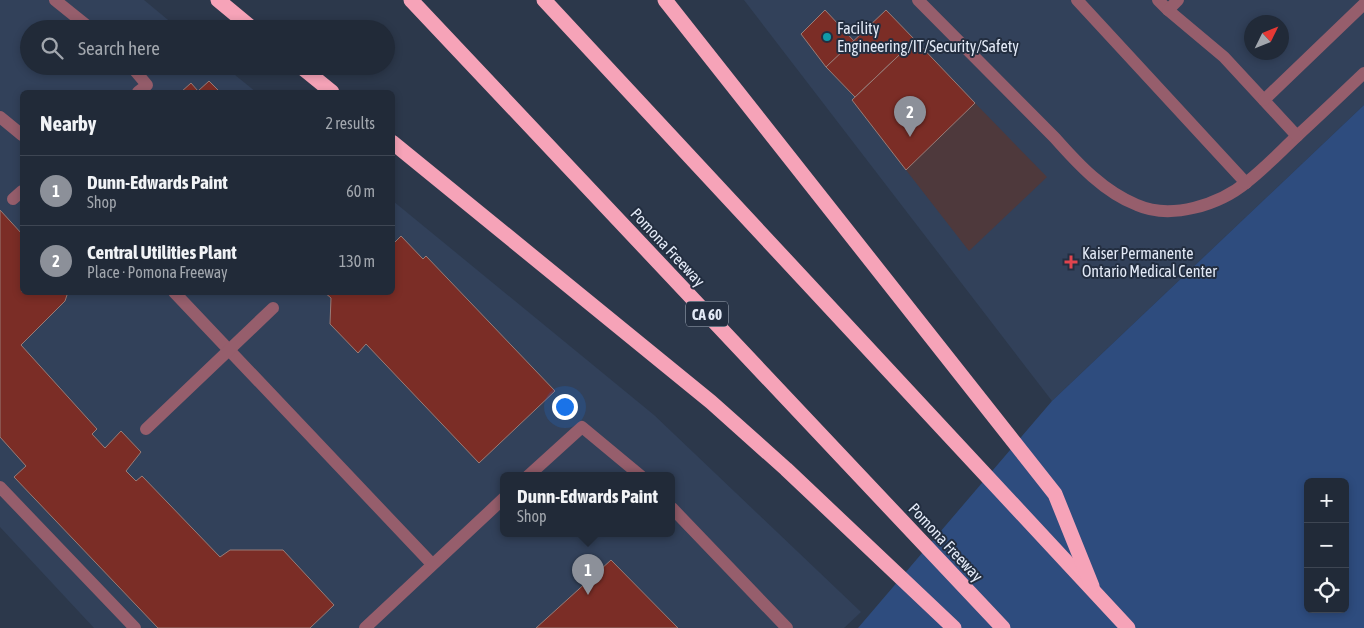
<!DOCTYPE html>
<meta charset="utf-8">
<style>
body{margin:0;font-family:"Asap Condensed",sans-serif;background:#2d3643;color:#f1f3f6}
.controls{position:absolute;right:15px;bottom:15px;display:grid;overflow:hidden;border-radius:8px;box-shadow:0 2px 8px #0003}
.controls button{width:45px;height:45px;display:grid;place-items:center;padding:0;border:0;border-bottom:1px solid #3e4653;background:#212a38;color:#f1f3f6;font:25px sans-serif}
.compass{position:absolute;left:1244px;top:15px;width:45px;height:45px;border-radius:50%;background:#212a38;box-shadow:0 2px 8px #0003;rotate:47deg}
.you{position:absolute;left:564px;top:406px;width:18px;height:18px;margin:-12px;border:4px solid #fff;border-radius:50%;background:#1a73e8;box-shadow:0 0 0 8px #1a73e833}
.badge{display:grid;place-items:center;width:32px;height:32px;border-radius:50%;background:#8c9099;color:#fff;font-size:16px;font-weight:700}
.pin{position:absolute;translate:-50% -41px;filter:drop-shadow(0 1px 2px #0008)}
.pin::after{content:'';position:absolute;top:26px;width:18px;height:15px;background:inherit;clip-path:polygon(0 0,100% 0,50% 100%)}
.popup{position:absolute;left:500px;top:472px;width:175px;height:65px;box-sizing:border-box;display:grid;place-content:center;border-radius:8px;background:#212a38;filter:drop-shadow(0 1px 4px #0005);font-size:16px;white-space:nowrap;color:#a2a7ae}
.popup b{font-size:19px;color:#f1f3f6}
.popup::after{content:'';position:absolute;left:50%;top:100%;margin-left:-10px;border:10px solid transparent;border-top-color:#212a38}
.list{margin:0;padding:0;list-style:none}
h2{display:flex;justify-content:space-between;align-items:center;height:65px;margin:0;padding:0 20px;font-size:21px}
h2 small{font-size:16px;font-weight:400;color:#a2a7ae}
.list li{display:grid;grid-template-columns:32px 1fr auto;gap:15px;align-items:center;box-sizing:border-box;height:70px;padding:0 20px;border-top:1px solid #3e4653}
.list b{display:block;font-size:19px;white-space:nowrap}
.list p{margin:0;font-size:16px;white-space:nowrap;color:#a2a7ae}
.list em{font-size:16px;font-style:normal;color:#a2a7ae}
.icon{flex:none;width:28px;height:28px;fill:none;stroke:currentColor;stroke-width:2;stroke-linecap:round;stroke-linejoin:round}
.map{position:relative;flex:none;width:1364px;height:628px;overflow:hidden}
.search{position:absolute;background:#212a38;box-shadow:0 2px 8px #0003;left:20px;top:20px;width:375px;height:55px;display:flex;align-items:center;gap:12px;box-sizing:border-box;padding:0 18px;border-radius:28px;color:#a2a7ae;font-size:19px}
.panel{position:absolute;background:#212a38;box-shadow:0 2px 8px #0003;left:20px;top:90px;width:375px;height:205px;border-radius:8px}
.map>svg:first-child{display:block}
.built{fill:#32415a;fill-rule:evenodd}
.industrial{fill:#4e393c}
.green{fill:#2e4c7e;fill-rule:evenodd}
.building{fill:#7b2d26;stroke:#997c77}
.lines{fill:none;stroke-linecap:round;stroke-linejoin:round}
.minor{stroke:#965e6c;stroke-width:12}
.highway{stroke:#f6a3b8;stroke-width:15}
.culture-dot{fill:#0f9aa8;stroke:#232e40;stroke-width:2}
.health-dot{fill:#e0444e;stroke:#232e40;stroke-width:2}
.labels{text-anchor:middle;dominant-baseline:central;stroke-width:4;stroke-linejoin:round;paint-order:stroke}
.shield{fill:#232e40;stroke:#a9b2c0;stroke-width:1}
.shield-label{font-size:15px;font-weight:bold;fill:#e3eaf7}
.poi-label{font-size:16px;fill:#e3eaf7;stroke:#232e40;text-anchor:start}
.street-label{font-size:16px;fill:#e3eaf7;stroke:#232e40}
</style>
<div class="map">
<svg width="1364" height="628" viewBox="0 0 1364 628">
<rect width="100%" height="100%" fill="#2c384b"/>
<g class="built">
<path d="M0 0H144L179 29H29V66H224L256 92H22V292H392L393 201 654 415 861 612 844 628H94L0 527ZM504 476H672V534H504Z"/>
<path d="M744 0H1364V105L1052 401ZM1252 22H1282V52H1252Z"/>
</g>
<path class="industrial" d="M975 103 1047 177 969 251 906 170Z"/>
<path class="green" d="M1364 105V628H858L1052 401ZM1308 482H1345V609H1308Z"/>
<g class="building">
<path d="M825 10 854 41 826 67 801 34Z"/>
<path d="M886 10 915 40 855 97 826 67Z"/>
<path d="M915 40 975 103 906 170 852 100Z"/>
<path d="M209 81 220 92H181L191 83 198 91Z"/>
<path d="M0 210 22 234V292H65L67 295 65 301 21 345 97 429 92 434 105 448 121 431 141 452 126 471 136 481 142 476 220 557 230 550H283L334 605 310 628H158L14 477 26 466 0 437Z"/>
<path d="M401 236 423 259 426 256 555 391 479 463 366 344 358 353 330 324 331 298 324 292H392V240L395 242Z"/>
<path d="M611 560 678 628H536Z"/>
</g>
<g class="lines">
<g class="minor">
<path d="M55 0 91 29"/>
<path d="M918 0 1055 138C1078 164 1104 192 1137 205 1171 220 1219 205 1247 182 1265 168 1281 151 1297 136 1320 115 1342 94 1364 73"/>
<path d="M1077 0 1246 183"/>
<path d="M1158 0 1168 10"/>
<path d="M1178 0 1168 10 1224 57 1297 136"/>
<path d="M131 66 147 85 138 92"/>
<path d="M1264 100 1364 4"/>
<path d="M0 117 22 135"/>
<path d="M13 199 22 191"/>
<path d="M174 292 432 564"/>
<path d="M146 429 273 308"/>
<path d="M528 476 582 427 641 476"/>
<path d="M0 487 135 628"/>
<path d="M672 508 787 628"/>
<path d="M365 628 504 498"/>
</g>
<g class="highway">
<path d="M218 0 253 29"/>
<path d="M411 0 1003 628"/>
<path d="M544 0 1128 628"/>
<path d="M665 0 1055 494 1092 586"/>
<path d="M300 66 332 92"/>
<path d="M392 142 711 402 786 469 954 628"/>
</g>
</g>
<circle class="culture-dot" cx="827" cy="37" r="5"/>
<path class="health-dot" d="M1068.5 254.5h5v5h5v5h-5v5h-5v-5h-5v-5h5z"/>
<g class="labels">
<rect class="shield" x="686" y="301.5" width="42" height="25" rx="4"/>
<g class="shield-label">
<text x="707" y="314">CA 60</text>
</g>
<g class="poi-label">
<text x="837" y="28">Facility<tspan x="837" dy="18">Engineering/IT/Security/Safety</tspan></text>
<text x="1082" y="253">Kaiser Permanente<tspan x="1082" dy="18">Ontario Medical Center</tspan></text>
</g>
<g class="street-label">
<text transform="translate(668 247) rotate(47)">Pomona Freeway</text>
<text transform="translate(946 542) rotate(47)">Pomona Freeway</text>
</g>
</g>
</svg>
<div class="controls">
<button>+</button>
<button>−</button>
<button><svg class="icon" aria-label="locate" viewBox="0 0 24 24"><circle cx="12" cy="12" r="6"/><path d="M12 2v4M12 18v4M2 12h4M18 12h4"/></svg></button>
</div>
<svg class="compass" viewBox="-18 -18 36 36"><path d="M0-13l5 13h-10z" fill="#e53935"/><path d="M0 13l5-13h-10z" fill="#a2a7ae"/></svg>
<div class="you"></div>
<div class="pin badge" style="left:588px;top:595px">1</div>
<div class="popup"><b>Dunn-Edwards Paint</b>Shop</div>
<div class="pin badge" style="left:910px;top:137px">2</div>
<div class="search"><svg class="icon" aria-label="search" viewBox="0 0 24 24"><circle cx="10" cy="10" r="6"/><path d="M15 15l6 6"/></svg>Search here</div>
<section class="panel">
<h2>Nearby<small>2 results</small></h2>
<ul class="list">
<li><span class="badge">1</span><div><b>Dunn-Edwards Paint</b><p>Shop</p></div><em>60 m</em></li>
<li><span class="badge">2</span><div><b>Central Utilities Plant</b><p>Place · Pomona Freeway</p></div><em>130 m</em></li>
</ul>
</section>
</div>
